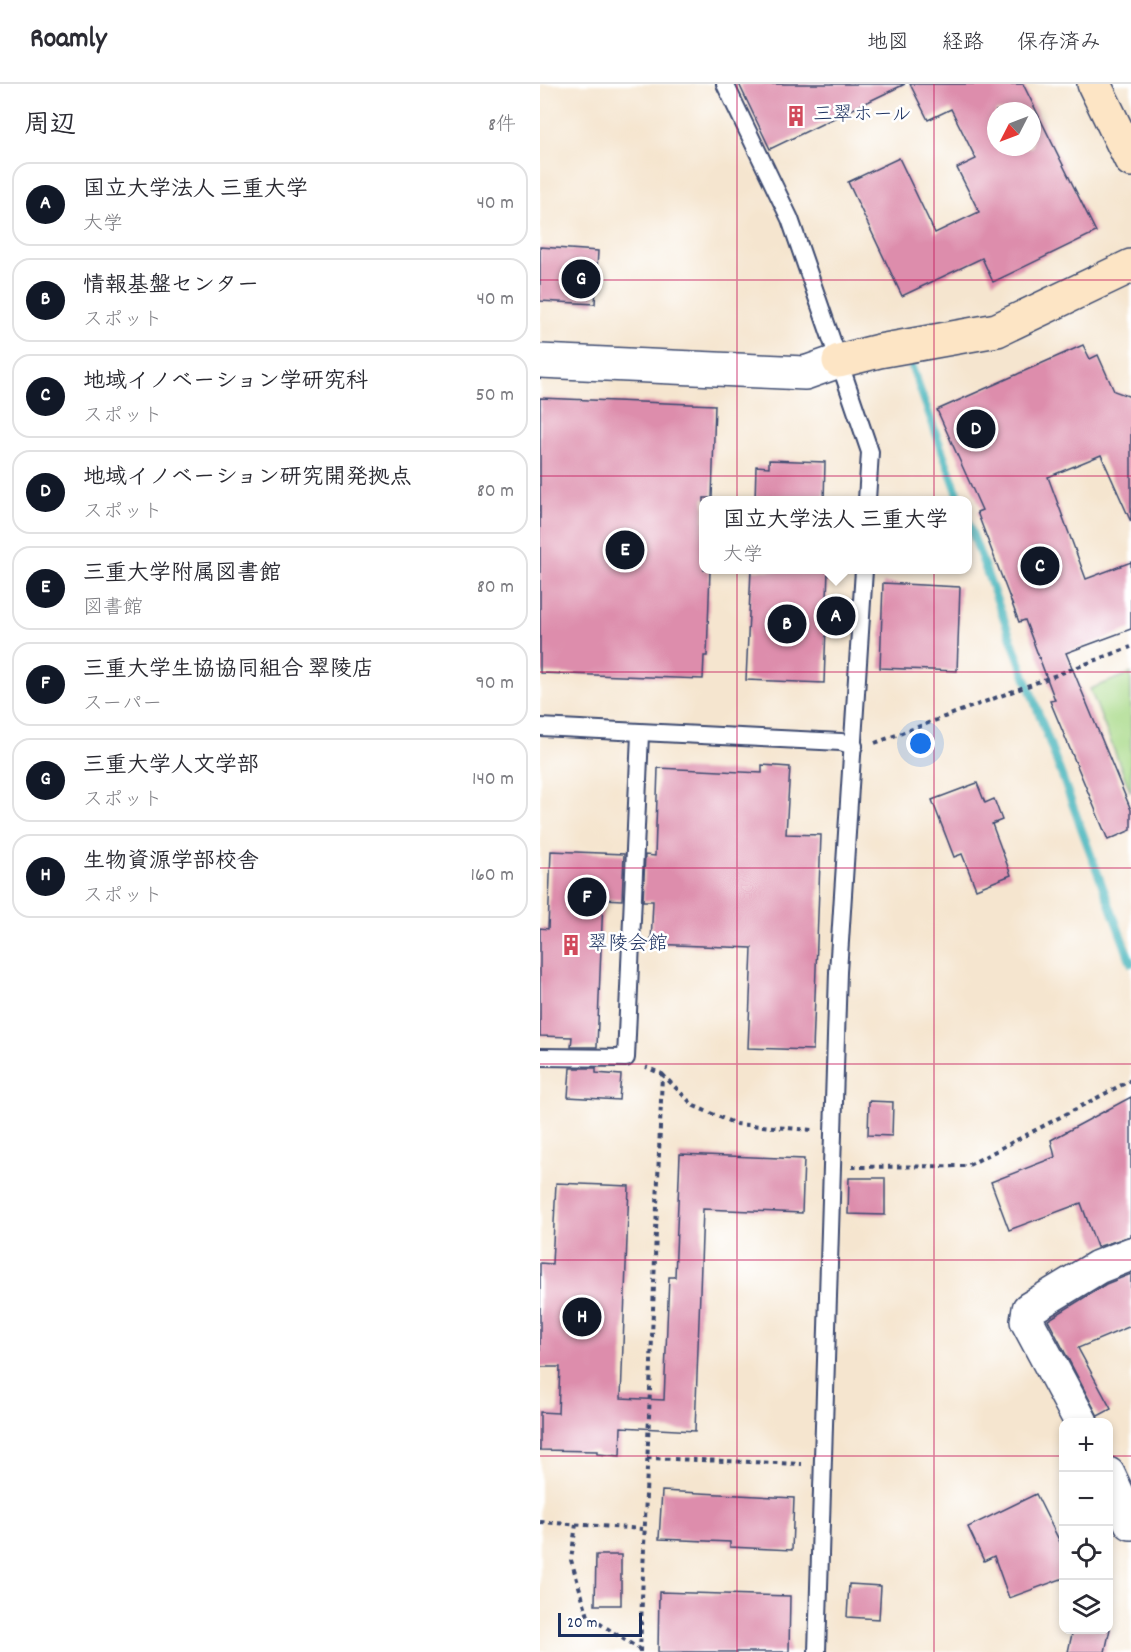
<!DOCTYPE html>
<html lang="ja">
<meta charset="utf-8">
<style>
body{margin:0;font-family:Dekko,"Klee One",sans-serif;background:#f7f7f7;color:#2b2b33}
.controls{position:absolute;right:18px;bottom:18px;display:grid;overflow:hidden;border-radius:12px;box-shadow:0 3px 9px #0003}
.controls button{width:54px;height:54px;display:grid;place-items:center;padding:0;border:0;border-bottom:2px solid #e1e1e2;background:#fff;color:#2b2b33;font:30px sans-serif}
.compass{position:absolute;left:447px;top:18px;width:54px;height:54px;border-radius:50%;background:#fff;box-shadow:0 3px 9px #0003;rotate:228deg}
.scale{position:absolute;left:18px;bottom:15px;width:84px;box-sizing:border-box;padding-left:6px;border:3px solid #1b2f5e;border-top:0;font-size:16px;line-height:21px;white-space:nowrap;color:#1b2f5e;-webkit-text-stroke:4px #fff;paint-order:stroke}
.you{position:absolute;left:381px;top:660px;width:21px;height:21px;margin:-15px;border:4px solid #fff;border-radius:50%;background:#1a73e8;box-shadow:0 0 0 9px #1a73e833}
.badge{display:grid;place-items:center;width:39px;height:39px;border-radius:50%;background:#111827;color:#fff;font-size:20px;font-weight:700}
.pin{position:absolute;translate:-50% -50%;border:3px solid #fff;box-shadow:0 2px 6px #0006}
.popup{position:absolute;left:159px;top:412px;width:273px;height:78px;box-sizing:border-box;display:grid;place-content:center;border-radius:12px;background:#fff;filter:drop-shadow(0 2px 4px #0005);font-size:20px;white-space:nowrap;color:#7c7c81}
.popup b{font-size:22px;color:#2b2b33}
.popup::after{content:'';position:absolute;left:50%;top:100%;margin-left:-12px;border:12px solid transparent;border-top-color:#fff}
.list{margin:0;padding:0;list-style:none}
h2{display:flex;justify-content:space-between;align-items:center;height:78px;margin:0;padding:0 24px;font-size:26px}
h2 small{font-size:20px;font-weight:400;color:#7c7c81}
.list li{display:grid;grid-template-columns:39px 1fr auto;gap:18px;align-items:center;box-sizing:border-box;height:84px;margin:0 12px 12px;padding:0 12px;border:2px solid #e1e1e2;border-radius:18px}
.list b{display:block;font-size:22px;white-space:nowrap}
.list p{margin:0;font-size:20px;white-space:nowrap;color:#7c7c81}
.list em{font-size:20px;font-style:normal;color:#7c7c81}
.icon{flex:none;width:33px;height:33px;fill:none;stroke:currentColor;stroke-width:2;stroke-linecap:round;stroke-linejoin:round}
.map{position:relative;flex:none;width:591px;height:1568px;overflow:hidden}
header{display:flex;align-items:center;gap:36px;box-sizing:border-box;height:84px;padding:0 30px;background:#fff;border-bottom:2px solid #e1e1e2}
header strong{font-size:28px}
nav{display:flex;gap:33px;margin-inline-start:auto;font-size:21px}
main{display:flex}
aside{flex:1;background:#fff}
.map>svg:first-child{display:block}
.green{fill:#a7d987;stroke:#618472;stroke-width:1.5}
.lines{fill:none;stroke-linecap:round;stroke-linejoin:round}
.stream{stroke:#43b3ba;stroke-width:8}
.building{fill:#dd8dac;fill-rule:evenodd}
.lane-casing{stroke:#3c4a6f;stroke-width:20}
.street-casing{stroke:#3c4a6f;stroke-width:36}
.secondary-casing{stroke:#3c4a6f;stroke-width:36}
.path{stroke:#3c4a6f;stroke-width:4;stroke-dasharray:4.5 4.5;stroke-linecap:butt}
.lane{stroke:#fff;stroke-width:16}
.street{stroke:#fff;stroke-width:33}
.secondary{stroke:#fde5c5;stroke-width:33}
.grid{fill:none;stroke:#c2185b;stroke-width:1.5;stroke-opacity:0.55}
.labels{text-anchor:middle;dominant-baseline:central;stroke-width:5;stroke-linejoin:round;paint-order:stroke}
.poi-label{font-size:20px;fill:#1b2f5e;stroke:#fff;text-anchor:start}
</style>
<header>
<strong>Roamly</strong>
<nav><a>地図</a><a>経路</a><a>保存済み</a></nav>
</header>
<main>
<aside>
<h2>周辺<small>8件</small></h2>
<ul class="list">
<li><span class="badge">A</span><div><b>国立大学法人 三重大学</b><p>大学</p></div><em>40 m</em></li>
<li><span class="badge">B</span><div><b>情報基盤センター</b><p>スポット</p></div><em>40 m</em></li>
<li><span class="badge">C</span><div><b>地域イノベーション学研究科</b><p>スポット</p></div><em>50 m</em></li>
<li><span class="badge">D</span><div><b>地域イノベーション研究開発拠点</b><p>スポット</p></div><em>80 m</em></li>
<li><span class="badge">E</span><div><b>三重大学附属図書館</b><p>図書館</p></div><em>80 m</em></li>
<li><span class="badge">F</span><div><b>三重大学生協協同組合 翠陵店</b><p>スーパー</p></div><em>90 m</em></li>
<li><span class="badge">G</span><div><b>三重大学人文学部</b><p>スポット</p></div><em>140 m</em></li>
<li><span class="badge">H</span><div><b>生物資源学部校舎</b><p>スポット</p></div><em>160 m</em></li>
</ul>
</aside>
<div class="map">
<svg width="591" height="1568" viewBox="0 0 591 1568">
<rect width="100%" height="100%" fill="#fff"/>
<filter id="ink" filterUnits="userSpaceOnUse"><feTurbulence type="fractalNoise" baseFrequency=".0167" numOctaves="2"/><feDisplacementMap in="SourceGraphic" scale="12" xChannelSelector="R" yChannelSelector="G"/><feConvolveMatrix kernelMatrix="1 2 1 2 8 2 1 2 1" color-interpolation-filters="sRGB"/></filter>
<filter id="wash" filterUnits="userSpaceOnUse"><feTurbulence type="fractalNoise" baseFrequency=".008" numOctaves="4" result="noise"/><feDisplacementMap in="SourceGraphic" scale="24" xChannelSelector="R" yChannelSelector="G"/><feGaussianBlur stdDeviation="1.35" result="paint"/><feColorMatrix in="noise" values="0 0 0 0 0 0 0 0 0 0 0 0 0 0 0 0 0 1.4 0 .05"/><feComposite in="paint" operator="in"/></filter>
<g filter="url(#wash)">
<rect width="100%" height="100%" fill="#f5e5cf"/>
<path class="green" d="M591 589V709L550 605Z"/>
<g class="lines">
<g class="stream">
<path d="M372 283 420 416"/>
<path d="M428 438 591 879"/>
</g>
</g>
<g id="blocks">
<g class="building">
<path d="M199 0H365L230 65Z"/>
<path d="M370 0H483L556 148 453 198 442 174 362 212 308 98 359 74 395 149 439 128 417 84 436 75 411 25 388 36ZM456 27H492V63H456Z"/>
<path d="M0 163 58 167 55 220 0 217Z"/>
<path d="M543 261 550 275 558 271 574 307 591 313V438L561 371 508 393 546 495 591 478V545L526 569 591 726V746L568 756 510 617 515 616 485 536 479 538 437 428 442 426 397 326Z"/>
<path d="M0 314 175 321 172 414H164V486H170L167 572H164L163 595 0 589Z"/>
<path d="M229 376 285 378 284 417H215L216 382 229 383Z"/>
<path d="M211 486H288L284 599 206 596Z"/>
<path d="M343 499 420 503 417 587 340 584Z"/>
<path d="M222 681 250 683 246 750 281 751 273 966 208 964 212 864 111 860 113 817H103L105 771 115 772 118 684 222 689Z"/>
<path d="M437 699 445 719 454 715 462 736 452 740 471 791 436 805 422 770 414 773 392 716Z"/>
<path d="M11 767 84 770 82 816 63 815 57 963H31L32 953 0 952V844L8 845Z"/>
<path d="M30 984H56V989L81 991 79 1016 28 1013Z"/>
<path d="M591 1013V1152L557 1163 541 1119 469 1146 451 1098 515 1073 511 1056Z"/>
<path d="M329 1017 353 1018 352 1052 328 1051Z"/>
<path d="M140 1070 264 1075 262 1129 163 1125 155 1347 81 1343 80 1372 57 1370V1367L0 1366V1328L18 1329 20 1283H0V1179L12 1180 16 1099 89 1102 81 1314 124 1316 129 1193H135Z"/>
<path d="M309 1094H345V1131L308 1130Z"/>
<path d="M591 1190V1242L538 1264 571 1325 558 1332 508 1236 566 1200Z"/>
<path d="M122 1407 254 1414 252 1466 190 1463V1458L119 1455Z"/>
<path d="M496 1410 524 1466V1494L469 1514 454 1472 444 1477 428 1443Z"/>
<path d="M56 1471H81V1521H55Z"/>
<path d="M309 1500 341 1502 339 1535 307 1533Z"/>
<path d="M119 1508 250 1512 249 1568H118Z"/>
<path d="M533 1545H570L565 1568H528Z"/>
</g>
</g>
</g>
<g filter="url(#ink)">
<use href="#blocks" fill-opacity="0" stroke="#3c4a6f" stroke-width="1.5"/>
<g class="lines">
<defs>
<g id="lane">
<path d="M185 0 250 135 299 277 330 368 327 416"/>
<path d="M0 643 301 658 314 662"/>
<path d="M0 973 86 974 100 650"/>
<path d="M277 1568 298 888 324 486"/>
</g>
<g id="street">
<path d="M0 277 265 289 299 277"/>
<path d="M541 1338 487 1237 489 1225 558 1183 591 1170"/>
<path d="M568 1390 591 1439"/>
</g>
<g id="secondary">
<path d="M554 0 591 76"/>
<path d="M299 277 339 267 457 246 591 182"/>
</g>
</defs>
<use href="#lane" class="lane-casing"/>
<use href="#street" class="street-casing"/>
<use href="#secondary" class="secondary-casing"/>
<g class="path">
<path d="M335 659 591 563"/>
<path d="M122 990 154 1022 196 1040 272 1046"/>
<path d="M312 1083 427 1082 591 996"/>
<path d="M107 1374 262 1380"/>
<path d="M0 1438 103 1445"/>
<path d="M36 1440 31 1476 48 1532 99 1565"/>
<path d="M100 1568 122 990 106 983"/>
</g>
<use href="#lane" class="lane"/>
<use href="#street" class="street"/>
<use href="#secondary" class="secondary"/>
</g>
</g>
<path class="grid" d="M197 0V1568M394 0V1568M0 196H591M0 392H591M0 588H591M0 784H591M0 980H591M0 1176H591M0 1372H524M568 1372H591"/>
<defs>
<symbol id="building-bare" viewBox="-9 -9 18 18"><path d="M-4-6H4V6H1V3H-1V6H-4ZM-2.5-4.3h1.7v1.8h-1.7ZM.8-4.3h1.7v1.8H.8ZM-2.5-1h1.7V.8h-1.7ZM.8-1h1.7V.8H.8Z" fill="#d1495b" stroke="#fff" stroke-width="2.5" paint-order="stroke"/></symbol>
</defs>
<g fill-rule="evenodd">
<use href="#building-bare" x="241" y="17" width="30" height="30"/>
<use href="#building-bare" x="16" y="846" width="30" height="30"/>
</g>
<g class="labels">
<g class="poi-label">
<text x="273" y="32">三翠ホール</text>
<text x="48" y="861">翠陵会館</text>
</g>
</g>
</svg>
<div class="controls">
<button>+</button>
<button>−</button>
<button><svg class="icon" aria-label="locate" viewBox="0 0 24 24"><circle cx="12" cy="12" r="6"/><path d="M12 2v4M12 18v4M2 12h4M18 12h4"/></svg></button>
<button><svg class="icon" aria-label="layers" viewBox="0 0 24 24"><path d="M12 4l9 5-9 5-9-5zM3 14l9 5 9-5"/></svg></button>
</div>
<svg class="compass" viewBox="-18 -18 36 36"><path d="M0-13l5 13h-10z" fill="#e53935"/><path d="M0 13l5-13h-10z" fill="#7c7c81"/></svg>
<div class="scale">20 m</div>
<div class="you"></div>
<div class="pin badge" style="left:296px;top:532px">A</div>
<div class="popup"><b>国立大学法人 三重大学</b>大学</div>
<div class="pin badge" style="left:247px;top:540px">B</div>
<div class="pin badge" style="left:500px;top:482px">C</div>
<div class="pin badge" style="left:436px;top:345px">D</div>
<div class="pin badge" style="left:85px;top:466px">E</div>
<div class="pin badge" style="left:47px;top:813px">F</div>
<div class="pin badge" style="left:41px;top:195px">G</div>
<div class="pin badge" style="left:42px;top:1233px">H</div>
</div>
</main>
